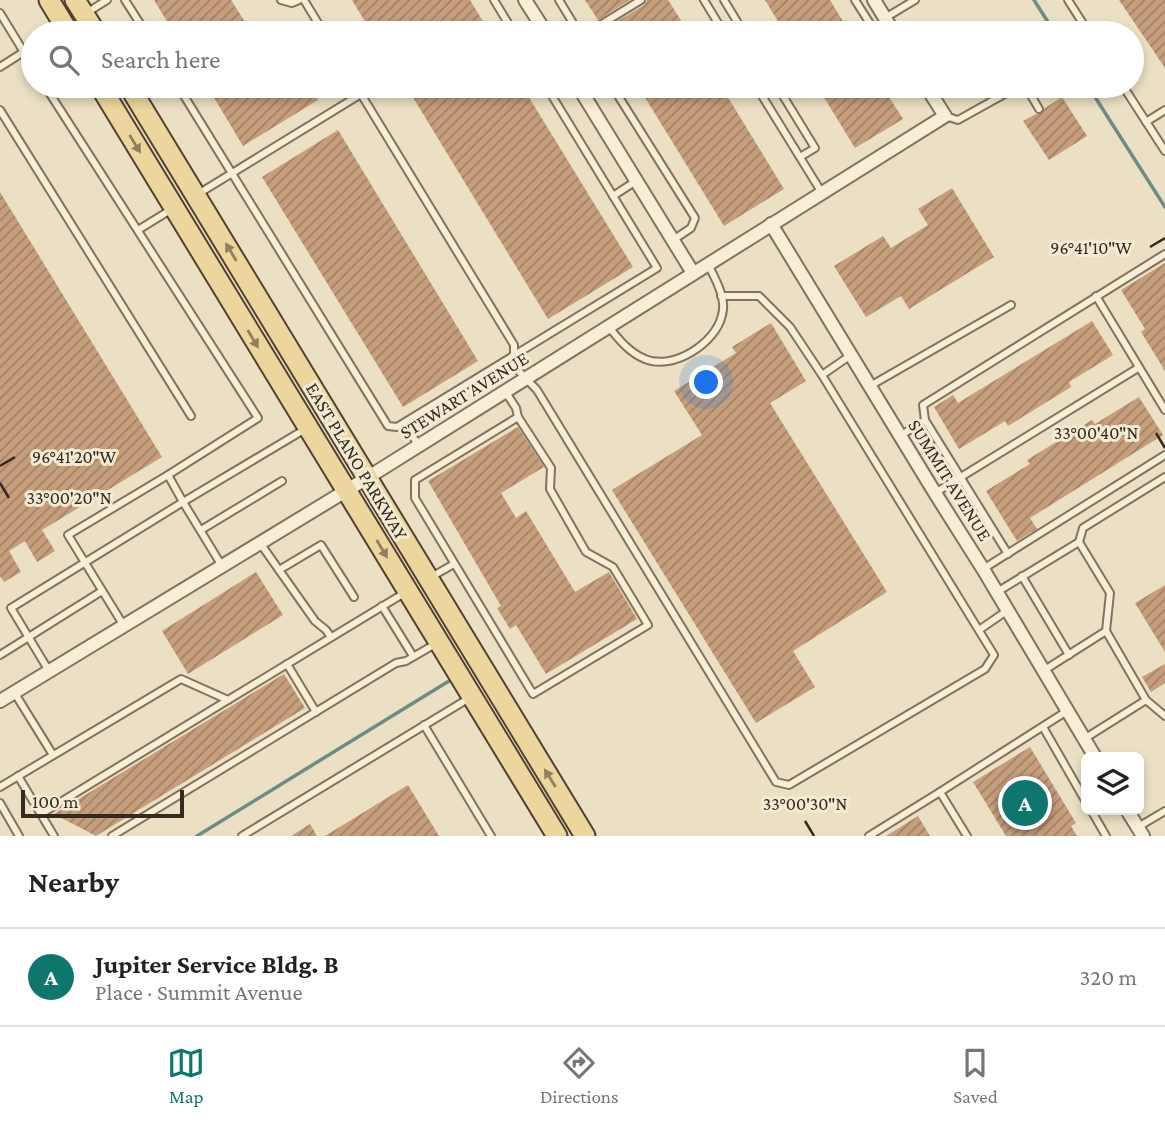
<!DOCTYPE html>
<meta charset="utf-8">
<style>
body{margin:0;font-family:"Crimson Pro",serif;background:#f2f2f2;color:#222}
.controls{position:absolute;right:21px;bottom:21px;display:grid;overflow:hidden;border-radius:10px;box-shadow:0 4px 10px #0003}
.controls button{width:63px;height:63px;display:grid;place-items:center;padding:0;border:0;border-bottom:2px solid #e0e0e0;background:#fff;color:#222;font:35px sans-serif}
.scale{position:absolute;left:21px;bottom:18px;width:163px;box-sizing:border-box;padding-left:7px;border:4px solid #352a1f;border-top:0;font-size:19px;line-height:24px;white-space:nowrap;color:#352a1f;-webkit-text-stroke:5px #f3ebd3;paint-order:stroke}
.you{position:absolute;left:707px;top:383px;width:24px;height:24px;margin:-18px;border:5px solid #fff;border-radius:50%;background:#1a73e8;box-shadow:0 0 0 10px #1a73e833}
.badge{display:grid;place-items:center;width:46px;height:46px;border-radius:50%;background:#0f766e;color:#fff;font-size:23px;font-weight:700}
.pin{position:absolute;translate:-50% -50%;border:4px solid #fff;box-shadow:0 2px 7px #0006}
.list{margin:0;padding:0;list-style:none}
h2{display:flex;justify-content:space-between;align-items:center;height:91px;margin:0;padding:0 28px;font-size:30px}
h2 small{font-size:23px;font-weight:400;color:#767676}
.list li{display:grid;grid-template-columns:46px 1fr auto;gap:21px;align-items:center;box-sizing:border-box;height:98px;padding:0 28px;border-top:2px solid #e0e0e0}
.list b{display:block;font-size:26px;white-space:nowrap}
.list p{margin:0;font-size:23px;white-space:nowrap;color:#767676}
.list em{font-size:23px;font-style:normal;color:#767676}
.icon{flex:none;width:38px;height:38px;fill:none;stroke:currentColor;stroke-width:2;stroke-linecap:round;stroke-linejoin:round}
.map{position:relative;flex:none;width:1165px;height:836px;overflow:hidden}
.search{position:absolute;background:#fff;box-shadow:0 4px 10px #0003;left:21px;right:21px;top:21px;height:77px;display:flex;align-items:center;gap:18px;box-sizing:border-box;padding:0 24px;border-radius:38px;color:#767676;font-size:26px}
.sheet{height:189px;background:#fff}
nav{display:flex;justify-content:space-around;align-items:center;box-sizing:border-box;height:98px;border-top:2px solid #e0e0e0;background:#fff;font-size:19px;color:#767676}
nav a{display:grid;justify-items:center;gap:4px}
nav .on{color:#0f766e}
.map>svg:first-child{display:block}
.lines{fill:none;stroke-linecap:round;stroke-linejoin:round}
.stream{stroke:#6d8c85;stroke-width:3.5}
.building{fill:url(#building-hatch)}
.service-casing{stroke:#84725c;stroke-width:10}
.minor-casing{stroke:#84725c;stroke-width:16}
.primary-casing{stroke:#524130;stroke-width:23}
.service{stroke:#f6eed7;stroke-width:6}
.minor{stroke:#f6eed7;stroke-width:12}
.primary{stroke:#ecd69e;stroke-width:19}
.oneway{fill:#90805e}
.ticks{fill:none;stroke:#352a1f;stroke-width:2.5}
.labels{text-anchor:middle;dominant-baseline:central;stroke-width:6;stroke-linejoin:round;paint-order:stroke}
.street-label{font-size:19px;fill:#352a1f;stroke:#f3ebd3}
.ticks-label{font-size:18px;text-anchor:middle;fill:#352a1f;stroke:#f3ebd3;stroke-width:6;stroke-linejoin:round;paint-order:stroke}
</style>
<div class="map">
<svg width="1165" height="836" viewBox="0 0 1165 836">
<defs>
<pattern id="building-hatch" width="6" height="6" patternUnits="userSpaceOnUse" patternTransform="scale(1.75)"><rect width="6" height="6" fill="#c69e7c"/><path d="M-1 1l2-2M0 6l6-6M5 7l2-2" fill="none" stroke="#a28165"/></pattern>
</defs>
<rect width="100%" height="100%" fill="#ebe0c4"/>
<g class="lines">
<g class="stream">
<path d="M1034 0 1055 33"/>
<path d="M1088 86 1165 207"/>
<path d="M197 836 449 681"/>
</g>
</g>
<g class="building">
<path d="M154 0H231L252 33H174Z"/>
<path d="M352 0H470L490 33H372Z"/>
<path d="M585 0H630L598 20Z"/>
<path d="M647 0H668L689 33H606L604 29 644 5Z"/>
<path d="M765 0H830L850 33H785Z"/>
<path d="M1119 0H1165V68Z"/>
<path d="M270 22 277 33H252Z"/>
<path d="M207 86H310L318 100 243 146Z"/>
<path d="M406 86H522L633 267 548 319Z"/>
<path d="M638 86H721L784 189 724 226Z"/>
<path d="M817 86H882L903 119 855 148Z"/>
<path d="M1062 97 1087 136 1049 160 1023 121 1036 114 1042 113 1045 108Z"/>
<path d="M338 130 478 361 403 407 262 177Z"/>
<path d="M952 188 994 257 909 309 901 296 866 317 834 266 883 236 891 248 928 225 918 209Z"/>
<path d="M0 192 162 457 42 530 55 551 37 562 25 541 9 551 21 572 4 582 0 576Z"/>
<path d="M1165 263V371L1141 332 1145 329 1121 290Z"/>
<path d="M1092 321 1113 355 1069 382 1071 387 1008 426 1005 421 959 449 934 407 953 395 958 403Z"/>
<path d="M771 323 806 381 770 403 887 592 793 651 815 687 756 723 612 490 702 435 674 391 736 353 732 347Z"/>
<path d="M1139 397 1163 435 1030 518 1037 529 1017 541 986 491 1030 464 1027 460 1092 420 1095 424Z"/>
<path d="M518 427 544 467 501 493 516 518 526 511 575 592 609 572 637 619 546 674 516 625 510 629 497 608 501 606 428 481Z"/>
<path d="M256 572 283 615 188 674 162 631Z"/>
<path d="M1165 585V652L1135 603Z"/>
<path d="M1165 664V683L1151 692 1142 677Z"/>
<path d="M284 674 305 708 96 836 54 814Z"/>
<path d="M1030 747 1076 823 1071 826 1077 836H1006L973 782Z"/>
<path d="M408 785 439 836H325Z"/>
<path d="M918 816 930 836H886Z"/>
<path d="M310 824 317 836H291Z"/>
</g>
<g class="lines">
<defs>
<g id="service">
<path d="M125 0 146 33"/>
<path d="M281 0 292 3 299 0"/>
<path d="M304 0 324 33"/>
<path d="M494 0 514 33"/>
<path d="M559 0 579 33"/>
<path d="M704 0 724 33"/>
<path d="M724 0 744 33"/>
<path d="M855 0 876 33"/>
<path d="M1068 0 1089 33"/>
<path d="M88 12 107 0"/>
<path d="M0 13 33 67"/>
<path d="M885 18 915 0"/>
<path d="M587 33 641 0"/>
<path d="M0 67 33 46"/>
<path d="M45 86 258 418 168 475"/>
<path d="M178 86 388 426 397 427 657 268 546 86"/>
<path d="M612 86 695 218 691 228 673 240"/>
<path d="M756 86 822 193"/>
<path d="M777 86 815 148 800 157"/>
<path d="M908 86 911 90 918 86"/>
<path d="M1123 86 1165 151"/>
<path d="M0 110 191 416"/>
<path d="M945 116 958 120 1017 87 1029 92 1039 109"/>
<path d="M1146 122 1165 110"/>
<path d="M198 194 361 94 514 345V366L537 390 776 782 789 785 985 669 994 655 822 375 851 355"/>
<path d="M613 196 636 181"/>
<path d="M138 230 172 209"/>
<path d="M721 296H759L790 327 822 375"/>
<path d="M1096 296 1165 410"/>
<path d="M609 327C619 340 630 353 645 359 673 371 716 343 722 315 727 298 715 279 708 264"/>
<path d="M870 386 1011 305"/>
<path d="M505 391 516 408 518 417"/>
<path d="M518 417 551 468 550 489 586 552 613 567 648 625 533 694 415 498V480Z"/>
<path d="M925 420 1008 554"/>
<path d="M405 423 418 445"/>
<path d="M900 436 925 420 923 405 1165 254"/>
<path d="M935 493 1138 368"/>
<path d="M201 530 282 481"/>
<path d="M1079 542 1110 593 1106 631 1146 700 1165 716"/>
<path d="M260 543 315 621 326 630 331 637"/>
<path d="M983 569 1165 455"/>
<path d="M279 570 321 545 354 597"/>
<path d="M1022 576 1069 655"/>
<path d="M431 577 454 564"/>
<path d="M997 592 1079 542 1083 528 1165 477"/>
<path d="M382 606 413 656"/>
<path d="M124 626 68 535 168 475 183 502 307 428"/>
<path d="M979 630 1008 610"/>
<path d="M0 655 102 591"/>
<path d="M287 664 316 712"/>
<path d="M49 671 11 608 183 502 222 566"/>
<path d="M1043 671 1106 631"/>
<path d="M14 692 53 755"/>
<path d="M424 725 491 836"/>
<path d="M1043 727 1086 802"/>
<path d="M1084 739 1146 700"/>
<path d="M18 776 54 836"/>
<path d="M0 787 181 679 228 700 406 592"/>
<path d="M0 803 19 836"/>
<path d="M1091 810 1106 836"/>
<path d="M41 814 228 700"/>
<path d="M1138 827 1165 811"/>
<path d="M112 836 396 663 406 661 437 643"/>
<path d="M242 836 471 697"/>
<path d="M869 836 940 792"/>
<path d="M967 836 940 792 1067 711"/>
</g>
<g id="minor">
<path d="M525 0 546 33"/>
<path d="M874 0 894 33"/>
<path d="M578 86 693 273"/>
<path d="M771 224 935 493 983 569 1095 757"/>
<path d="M0 701 367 478 945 116 926 86"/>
<path d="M1127 810 1143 836"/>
</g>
<g id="primary">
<path d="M49 0 69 33"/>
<path d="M75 0 96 33"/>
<path d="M100 86 557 836"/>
<path d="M129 86 585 836"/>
</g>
</defs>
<use href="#service" class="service-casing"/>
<use href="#minor" class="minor-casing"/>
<use href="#primary" class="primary-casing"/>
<use href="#service" class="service"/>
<use href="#minor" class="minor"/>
<use href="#primary" class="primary"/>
</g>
<defs><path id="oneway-solid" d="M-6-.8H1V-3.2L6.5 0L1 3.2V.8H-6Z" transform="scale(1.75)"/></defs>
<g class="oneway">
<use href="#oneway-solid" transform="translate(135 144) rotate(59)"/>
<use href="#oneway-solid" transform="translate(231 252) rotate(-121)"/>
<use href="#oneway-solid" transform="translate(253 339) rotate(59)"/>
<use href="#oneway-solid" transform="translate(382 549) rotate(59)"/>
<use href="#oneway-solid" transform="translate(550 778) rotate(-122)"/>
</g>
<path class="ticks" d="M1150 247 1165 238M1156 433 1165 448M0 466 15 457M0 483 9 498M805 821 814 836"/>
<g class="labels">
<g class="street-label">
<text transform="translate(464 395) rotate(-32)">STEWART AVENUE</text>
<text transform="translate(357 461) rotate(59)">EAST PLANO PARKWAY</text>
<text transform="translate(950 480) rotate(58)">SUMMIT AVENUE</text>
</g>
</g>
<g class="ticks-label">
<text x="1091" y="254">96°41'10"W</text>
<text x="1096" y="439">33°00'40"N</text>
<text x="74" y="463">96°41'20"W</text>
<text x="69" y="504">33°00'20"N</text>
<text x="805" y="810">33°00'30"N</text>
</g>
</svg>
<div class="controls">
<button><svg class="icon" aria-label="layers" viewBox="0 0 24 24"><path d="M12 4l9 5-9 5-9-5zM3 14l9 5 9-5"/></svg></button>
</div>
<div class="scale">100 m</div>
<div class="you"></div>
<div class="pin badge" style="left:1025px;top:803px">A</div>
<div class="search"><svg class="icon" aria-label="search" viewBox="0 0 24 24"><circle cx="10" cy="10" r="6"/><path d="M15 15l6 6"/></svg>Search here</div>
</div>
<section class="sheet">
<h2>Nearby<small></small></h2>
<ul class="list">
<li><span class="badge">A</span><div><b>Jupiter Service Bldg. B</b><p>Place · Summit Avenue</p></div><em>320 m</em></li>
</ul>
</section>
<nav>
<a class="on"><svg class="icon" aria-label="map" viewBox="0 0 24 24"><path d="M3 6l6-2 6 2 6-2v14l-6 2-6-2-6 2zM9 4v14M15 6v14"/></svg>Map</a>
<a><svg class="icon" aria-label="directions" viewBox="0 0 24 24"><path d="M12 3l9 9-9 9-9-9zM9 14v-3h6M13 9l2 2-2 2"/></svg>Directions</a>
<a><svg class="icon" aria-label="saved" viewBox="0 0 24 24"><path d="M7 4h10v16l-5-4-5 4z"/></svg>Saved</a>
</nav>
